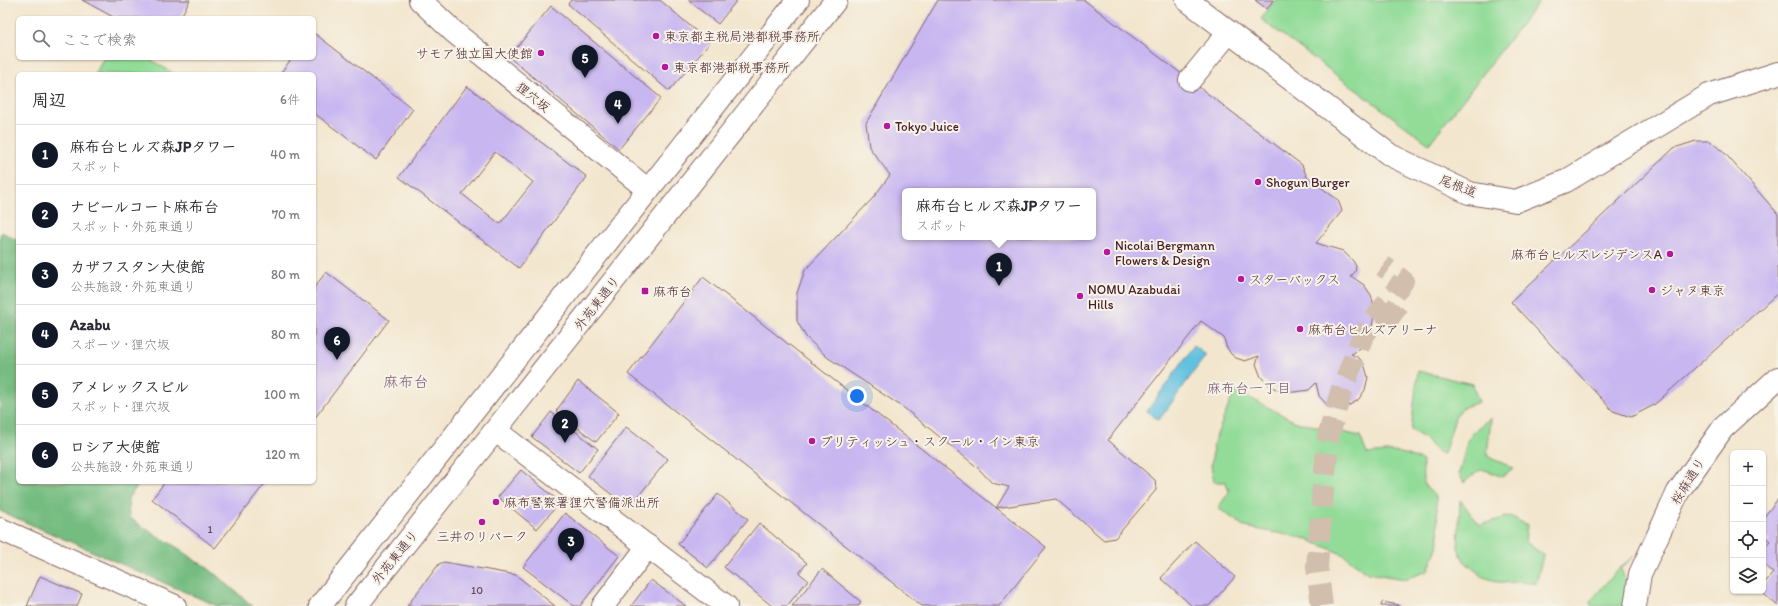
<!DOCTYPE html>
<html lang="ja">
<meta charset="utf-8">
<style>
body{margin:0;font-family:Itim,"Klee One",sans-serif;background:#f7f7f7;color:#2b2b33}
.controls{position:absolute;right:12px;bottom:12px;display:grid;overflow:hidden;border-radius:6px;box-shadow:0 1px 3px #0004}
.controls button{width:36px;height:36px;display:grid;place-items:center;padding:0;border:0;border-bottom:1px solid #e1e1e2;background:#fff;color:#2b2b33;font:20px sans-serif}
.you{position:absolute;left:857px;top:396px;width:14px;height:14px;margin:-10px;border:3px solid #fff;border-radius:50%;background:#1a73e8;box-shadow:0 0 0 6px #1a73e833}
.badge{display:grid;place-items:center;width:26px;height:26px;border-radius:50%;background:#111827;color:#fff;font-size:13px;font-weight:700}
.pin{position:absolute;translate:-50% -33px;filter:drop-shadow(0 1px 2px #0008)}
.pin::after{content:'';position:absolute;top:21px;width:14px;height:12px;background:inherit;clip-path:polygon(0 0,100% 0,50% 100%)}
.popup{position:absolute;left:902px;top:188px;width:194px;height:52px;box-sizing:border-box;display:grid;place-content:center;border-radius:6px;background:#fff;filter:drop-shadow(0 1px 3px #0005);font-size:13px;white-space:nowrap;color:#7c7c81}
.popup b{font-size:15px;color:#2b2b33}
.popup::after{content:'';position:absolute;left:50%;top:100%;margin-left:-8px;border:8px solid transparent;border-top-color:#fff}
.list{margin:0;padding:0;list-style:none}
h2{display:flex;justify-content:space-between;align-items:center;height:52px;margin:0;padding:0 16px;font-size:17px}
h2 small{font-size:13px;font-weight:400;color:#7c7c81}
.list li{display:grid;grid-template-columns:26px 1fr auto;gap:12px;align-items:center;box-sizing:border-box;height:60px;padding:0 16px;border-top:1px solid #e1e1e2}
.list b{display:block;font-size:15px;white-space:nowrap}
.list p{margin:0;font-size:13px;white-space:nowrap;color:#7c7c81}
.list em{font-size:13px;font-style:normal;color:#7c7c81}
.icon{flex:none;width:22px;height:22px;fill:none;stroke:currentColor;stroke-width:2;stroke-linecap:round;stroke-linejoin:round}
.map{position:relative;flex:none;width:1778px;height:606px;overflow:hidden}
.search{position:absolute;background:#fff;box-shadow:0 1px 3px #0004;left:16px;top:16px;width:300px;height:44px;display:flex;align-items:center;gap:10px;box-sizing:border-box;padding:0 14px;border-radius:6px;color:#7c7c81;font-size:15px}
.panel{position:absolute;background:#fff;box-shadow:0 1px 3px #0004;left:16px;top:72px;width:300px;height:412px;border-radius:6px}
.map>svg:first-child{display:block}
.green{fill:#92dc98;stroke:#6e7e62}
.forest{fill:#75bc80;stroke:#606e56}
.water{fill:#62c1e0;stroke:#567086}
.building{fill:#c8b6f1;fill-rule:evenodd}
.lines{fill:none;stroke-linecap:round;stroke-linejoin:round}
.minor-tunnel{stroke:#d1bead;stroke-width:22;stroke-dasharray:22 11;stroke-linecap:butt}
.minor-casing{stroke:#856564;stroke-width:24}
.major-casing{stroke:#856564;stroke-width:24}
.minor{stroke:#fff;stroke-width:22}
.major{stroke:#fff;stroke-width:22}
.poi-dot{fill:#b5179e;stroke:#f7f3e8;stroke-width:1.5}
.labels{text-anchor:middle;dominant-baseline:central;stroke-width:4;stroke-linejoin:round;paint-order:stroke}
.number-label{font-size:11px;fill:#6a455c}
.poi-label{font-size:13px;fill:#4a1f2b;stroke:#f7f3e8;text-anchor:start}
.street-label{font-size:13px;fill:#4a1f2b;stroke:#f7f3e8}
.neighbourhood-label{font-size:14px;fill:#765470;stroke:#f7f3e8}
.quarter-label{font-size:15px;fill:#765470;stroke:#f7f3e8}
</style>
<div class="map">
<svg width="1778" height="606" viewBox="0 0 1778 606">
<rect width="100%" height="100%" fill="#f7f3e8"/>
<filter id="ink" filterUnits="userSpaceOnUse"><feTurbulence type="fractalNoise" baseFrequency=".025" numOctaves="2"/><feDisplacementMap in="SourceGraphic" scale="8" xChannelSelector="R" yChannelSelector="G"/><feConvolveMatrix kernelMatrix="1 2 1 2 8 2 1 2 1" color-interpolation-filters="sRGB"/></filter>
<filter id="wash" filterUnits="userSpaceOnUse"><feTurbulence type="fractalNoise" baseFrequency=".012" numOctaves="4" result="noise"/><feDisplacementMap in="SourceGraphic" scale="16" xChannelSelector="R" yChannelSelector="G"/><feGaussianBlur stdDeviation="0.9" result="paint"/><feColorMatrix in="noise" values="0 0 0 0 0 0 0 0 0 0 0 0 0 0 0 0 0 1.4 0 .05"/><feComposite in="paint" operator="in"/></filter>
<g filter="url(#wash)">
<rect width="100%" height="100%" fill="#f3e6ce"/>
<g class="green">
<path d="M1275 0H1540L1429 144 1261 19Z"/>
<path d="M104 58H148L174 74H95Z"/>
<path d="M1418 371 1472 384 1479 402 1462 408 1455 418 1444 454 1436 451 1424 438 1411 430Z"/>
<path d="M1235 390 1296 422 1360 436 1367 454C1393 451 1399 450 1423 461 1422 482 1422 483 1436 497L1439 542 1428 571 1405 579 1368 573 1342 554 1304 538 1245 527 1218 508 1229 492 1226 482H1214L1211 466 1214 442Z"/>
<path d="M1491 418 1487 456 1513 468 1502 477C1480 467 1482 467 1464 483L1459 474C1467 445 1464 435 1491 418Z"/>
<path d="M1460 500 1480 525 1510 516 1527 525 1525 541 1543 555 1536 584 1521 582 1503 583 1483 577 1464 561 1458 548Z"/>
<path d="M1633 556 1621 569 1627 585 1624 606H1591L1590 602 1611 577Z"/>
</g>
<path class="forest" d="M2 232 18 241V482H141L128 498 129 517C150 534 177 544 197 562L203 564 253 606H217L0 511V235Z"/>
<path class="water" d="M1194 346 1206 355 1159 420 1147 411Z"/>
<g id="blocks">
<g class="building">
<path d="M82 0H190L180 18H115Z"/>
<path d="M571 0H660L710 43 669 91 568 4Z"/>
<path d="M688 0H737L718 24Z"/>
<path d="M938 0H1084L1302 165 1307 177 1338 200 1342 211 1316 243 1343 251 1353 261 1356 266 1355 272 1350 277 1354 278 1364 285 1371 295 1375 309 1371 333 1365 342 1355 352 1351 354 1359 358 1364 364 1368 377 1365 390 1358 400 1345 408 1328 406 1319 396 1316 383 1309 390 1295 392H1282L1270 386 1261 377 1256 364 1259 356 1245 361 1236 358 1231 354 1226 346 1224 338 1201 321 1108 440 1155 480 1156 490 1115 538 1104 540 1056 499 996 508 1009 487 992 483 977 467 904 408 827 357 806 337 797 321V293L805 270 873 198 890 175 869 147 866 123ZM905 191H1093V237H905Z"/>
<path d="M1255 0H1273L1267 9Z"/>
<path d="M551 6 661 98 619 149 509 57Z"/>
<path d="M314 33 413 109 376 160 314 113V74H280L292 58H314Z"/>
<path d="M467 86 587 177 519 268 399 177ZM495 152 533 182 500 224 462 194Z"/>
<path d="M1696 141H1709L1722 150 1778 214V293L1654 405 1631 417 1613 411 1511 302 1674 148Z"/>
<path d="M326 272 389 320 314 419V288Z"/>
<path d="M703 277 1046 547 999 606H922L628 374Z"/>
<path d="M578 381 619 413 596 442 556 411Z"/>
<path d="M551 412 598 449 579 473 532 437Z"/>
<path d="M626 427 668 459 629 508 588 476Z"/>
<path d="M521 470 560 502 537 529 498 497Z"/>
<path d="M165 482H266L215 548 152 499Z"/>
<path d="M718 494 748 519 708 568 678 544Z"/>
<path d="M1778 499V606L1760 591H1763V585L1773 573 1763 564V549L1770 541 1763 535V518Z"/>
<path d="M565 513 619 556 580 606H574L523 567Z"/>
<path d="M759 523 807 563 799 573 808 580 787 606H772L724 567Z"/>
<path d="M1195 541 1235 577 1209 606H1192L1161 578Z"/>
<path d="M444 562 516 575 555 606H407L439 564Z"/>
<path d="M822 569 861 602 858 606H792Z"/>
<path d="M40 576 82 594 77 606H27Z"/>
<path d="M651 580 686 606H631Z"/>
<path d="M1382 602 1399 605V606H1381Z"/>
</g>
</g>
</g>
<g filter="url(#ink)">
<use href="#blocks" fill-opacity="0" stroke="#856564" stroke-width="1"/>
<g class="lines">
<g class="minor-tunnel">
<path d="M1383 307 1402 321"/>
<path d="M1322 606 1317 567 1323 489 1329 434 1341 392 1363 336 1403 281 1383 266"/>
</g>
<defs>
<g id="minor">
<path d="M420 0 454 32 648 190"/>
<path d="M1187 0 1390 155 1469 193 1516 201 1566 181 1709 95 1778 73"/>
<path d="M1190 80 1229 32"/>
<path d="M496 431 726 606"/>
<path d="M0 529 175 606"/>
<path d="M603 606 648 546"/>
<path d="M1635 606 1640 574 1678 492 1723 428 1778 378"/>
</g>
<g id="major">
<path d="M320 606 798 0"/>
<path d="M356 606 836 0"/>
</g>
</defs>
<use href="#minor" class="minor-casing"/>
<use href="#major" class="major-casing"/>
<use href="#minor" class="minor"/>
<use href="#major" class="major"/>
</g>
</g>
<g class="poi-dot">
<circle cx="656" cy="36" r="4"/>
<circle cx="541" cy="53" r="4"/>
<circle cx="665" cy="67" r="4"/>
<circle cx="887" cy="126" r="4"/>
<circle cx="1258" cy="182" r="4"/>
<circle cx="1107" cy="252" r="4"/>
<circle cx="1670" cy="254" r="4"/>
<circle cx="1241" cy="279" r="4"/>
<circle cx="1652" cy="290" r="4"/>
<rect x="641" y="287" width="8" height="8" rx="2"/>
<circle cx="1080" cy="296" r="4"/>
<circle cx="1300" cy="329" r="4"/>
<circle cx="812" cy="441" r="4"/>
<circle cx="496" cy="502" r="4"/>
<circle cx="482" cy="522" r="4"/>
</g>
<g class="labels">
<g class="number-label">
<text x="210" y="529">1</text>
<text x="477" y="590">10</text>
</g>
<g class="poi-label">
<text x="664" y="36">東京都主税局港都税事務所</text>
<text x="533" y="53" text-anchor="end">サモア独立国大使館</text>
<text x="673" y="67">東京都港都税事務所</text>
<text x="895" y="126">Tokyo Juice</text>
<text x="1266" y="182">Shogun Burger</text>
<text x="1115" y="245">Nicolai Bergmann<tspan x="1115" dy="15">Flowers &amp; Design</tspan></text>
<text x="1662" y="254" text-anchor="end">麻布台ヒルズレジデンスA</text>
<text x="1249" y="279">スターバックス</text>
<text x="1088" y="289">NOMU Azabudai<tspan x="1088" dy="15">Hills</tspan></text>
<text x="1660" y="290">ジャヌ東京</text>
<text x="653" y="291">麻布台</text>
<text x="1308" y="329">麻布台ヒルズアリーナ</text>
<text x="820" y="441">ブリティッシュ・スクール・イン東京</text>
<text x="504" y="502">麻布警察署狸穴警備派出所</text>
<text x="482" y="536" text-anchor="middle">三井のリパーク</text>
</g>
<g class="street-label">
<text transform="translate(533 97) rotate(39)">狸穴坂</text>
<text transform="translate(1458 186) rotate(21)">尾根道</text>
<text transform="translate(597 303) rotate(-52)">外苑東通り</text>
<text transform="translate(1688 481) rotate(-58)">桜麻通り</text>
<text transform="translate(395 557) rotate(-51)">外苑東通り</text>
</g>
<g class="neighbourhood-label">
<text x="1249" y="388">麻布台一丁目</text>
</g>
<g class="quarter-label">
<text x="406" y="382">麻布台</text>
</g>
</g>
</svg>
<div class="controls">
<button>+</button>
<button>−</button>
<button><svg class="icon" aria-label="locate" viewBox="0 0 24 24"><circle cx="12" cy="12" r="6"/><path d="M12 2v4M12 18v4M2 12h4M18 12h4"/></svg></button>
<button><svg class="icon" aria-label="layers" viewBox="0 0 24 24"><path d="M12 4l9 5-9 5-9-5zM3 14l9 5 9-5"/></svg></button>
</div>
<div class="you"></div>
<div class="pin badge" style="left:999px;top:286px">1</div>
<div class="popup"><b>麻布台ヒルズ森JPタワー</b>スポット</div>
<div class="pin badge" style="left:565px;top:443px">2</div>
<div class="pin badge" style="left:571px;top:561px">3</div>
<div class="pin badge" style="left:618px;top:124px">4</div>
<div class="pin badge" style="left:585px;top:78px">5</div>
<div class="pin badge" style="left:337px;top:360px">6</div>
<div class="search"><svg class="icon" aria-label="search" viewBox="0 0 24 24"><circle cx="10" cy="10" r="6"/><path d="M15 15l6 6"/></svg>ここで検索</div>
<section class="panel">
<h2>周辺<small>6件</small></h2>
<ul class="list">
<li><span class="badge">1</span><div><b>麻布台ヒルズ森JPタワー</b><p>スポット</p></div><em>40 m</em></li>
<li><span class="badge">2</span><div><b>ナビールコート麻布台</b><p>スポット · 外苑東通り</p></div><em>70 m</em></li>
<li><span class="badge">3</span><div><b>カザフスタン大使館</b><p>公共施設 · 外苑東通り</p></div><em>80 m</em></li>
<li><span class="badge">4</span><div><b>Azabu</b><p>スポーツ · 狸穴坂</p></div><em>80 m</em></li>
<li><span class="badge">5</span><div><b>アメレックスビル</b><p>スポット · 狸穴坂</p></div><em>100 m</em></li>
<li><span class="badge">6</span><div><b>ロシア大使館</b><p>公共施設 · 外苑東通り</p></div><em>120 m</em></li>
</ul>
</section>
</div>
